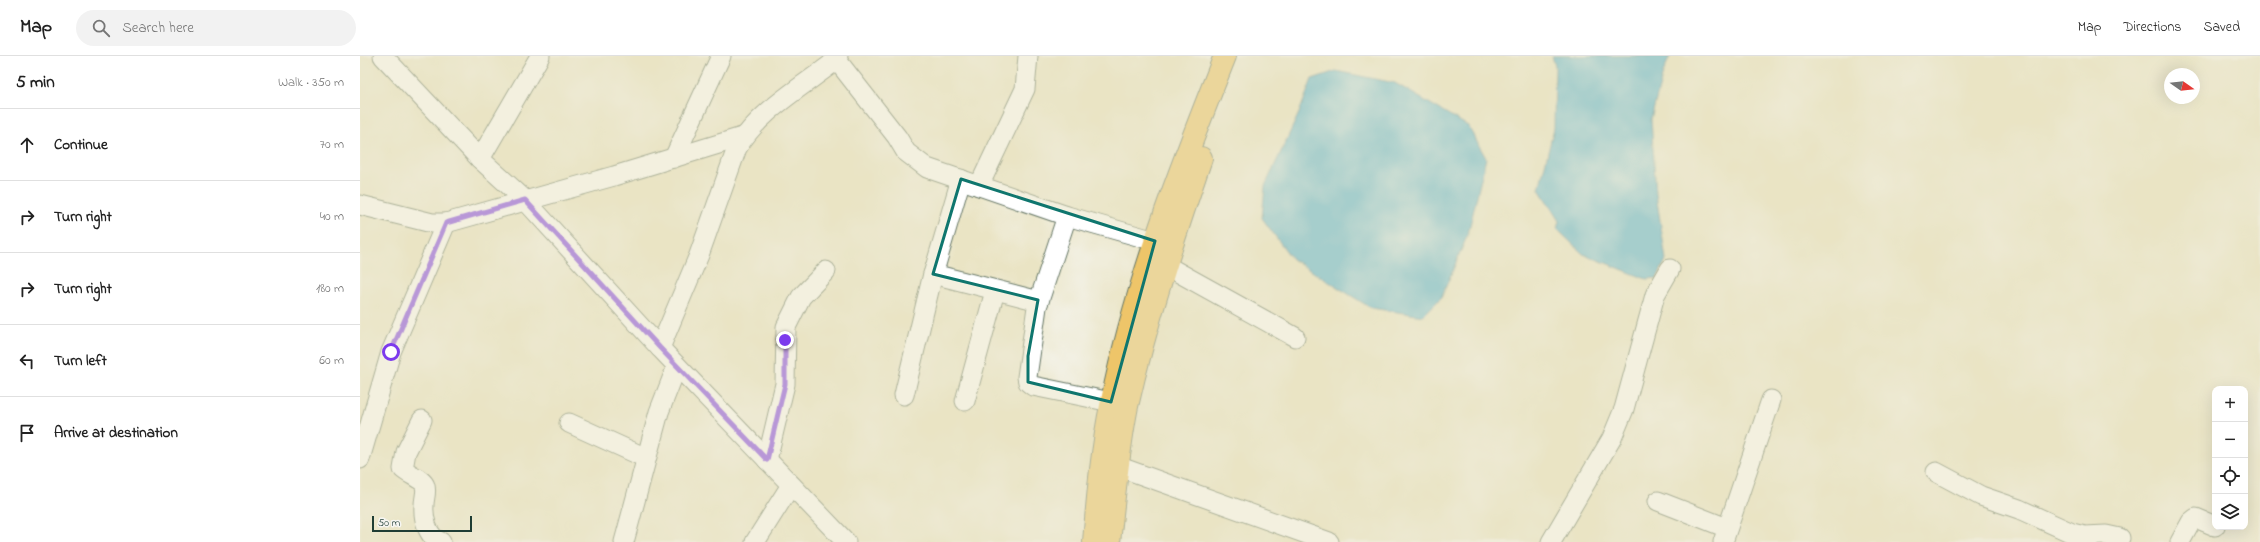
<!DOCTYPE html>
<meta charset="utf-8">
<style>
body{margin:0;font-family:"Indie Flower",sans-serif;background:#f2f2f2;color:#222}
.controls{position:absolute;right:12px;bottom:12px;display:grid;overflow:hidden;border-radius:8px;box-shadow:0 4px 16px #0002}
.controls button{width:36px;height:36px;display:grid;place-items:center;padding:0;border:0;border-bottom:1px solid #e0e0e0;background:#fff;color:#222;font:20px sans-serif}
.compass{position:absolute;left:1804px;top:12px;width:36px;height:36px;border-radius:50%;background:#fff;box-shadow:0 4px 16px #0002;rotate:104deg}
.scale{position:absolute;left:12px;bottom:10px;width:100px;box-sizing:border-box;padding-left:4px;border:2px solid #1f3d34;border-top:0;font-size:11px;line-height:14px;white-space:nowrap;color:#1f3d34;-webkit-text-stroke:3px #f6f6f2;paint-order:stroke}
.stop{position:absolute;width:12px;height:12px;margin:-9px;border:3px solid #7c3aed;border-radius:50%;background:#fff}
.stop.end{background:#7c3aed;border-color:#fff;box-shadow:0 1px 4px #0008}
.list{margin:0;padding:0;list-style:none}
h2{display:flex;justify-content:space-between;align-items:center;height:52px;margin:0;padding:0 16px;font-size:17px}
h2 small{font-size:13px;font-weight:400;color:#767676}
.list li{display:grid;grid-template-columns:26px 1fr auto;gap:12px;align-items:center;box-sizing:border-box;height:72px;padding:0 16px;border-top:1px solid #e0e0e0}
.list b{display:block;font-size:15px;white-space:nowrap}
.list em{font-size:13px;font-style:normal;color:#767676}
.icon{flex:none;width:22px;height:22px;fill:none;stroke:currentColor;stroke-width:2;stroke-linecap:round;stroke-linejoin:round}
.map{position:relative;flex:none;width:1900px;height:486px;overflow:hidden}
header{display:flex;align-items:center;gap:24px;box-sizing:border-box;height:56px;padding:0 20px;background:#fff;border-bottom:1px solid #e0e0e0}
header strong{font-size:19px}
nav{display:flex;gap:22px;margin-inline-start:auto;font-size:14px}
.search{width:280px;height:36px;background:#f2f2f2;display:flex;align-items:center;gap:10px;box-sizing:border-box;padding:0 14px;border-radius:22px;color:#767676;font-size:15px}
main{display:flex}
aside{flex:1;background:#fff}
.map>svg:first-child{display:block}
.water{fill:#56b3d4;stroke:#3a7884}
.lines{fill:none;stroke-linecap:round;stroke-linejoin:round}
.minor-casing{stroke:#676;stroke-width:21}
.highway-casing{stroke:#676;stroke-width:24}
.minor{stroke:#fff;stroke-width:19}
.highway{stroke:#eec569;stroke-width:22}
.route{stroke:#7c3aed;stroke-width:5}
.marked{fill:none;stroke:#0f766e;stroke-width:3;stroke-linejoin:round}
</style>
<header>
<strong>Map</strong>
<div class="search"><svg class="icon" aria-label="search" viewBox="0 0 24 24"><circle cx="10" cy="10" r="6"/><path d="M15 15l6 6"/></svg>Search here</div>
<nav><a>Map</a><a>Directions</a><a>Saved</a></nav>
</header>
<main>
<aside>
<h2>5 min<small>Walk · 350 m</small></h2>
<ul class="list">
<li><svg class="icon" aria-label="ahead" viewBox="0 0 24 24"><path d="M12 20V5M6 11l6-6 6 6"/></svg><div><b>Continue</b></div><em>70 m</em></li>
<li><svg class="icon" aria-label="right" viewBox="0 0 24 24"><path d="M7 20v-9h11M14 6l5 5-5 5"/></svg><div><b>Turn right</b></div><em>40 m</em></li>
<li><svg class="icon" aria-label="right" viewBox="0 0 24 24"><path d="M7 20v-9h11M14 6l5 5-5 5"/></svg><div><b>Turn right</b></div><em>180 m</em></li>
<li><svg class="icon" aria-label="left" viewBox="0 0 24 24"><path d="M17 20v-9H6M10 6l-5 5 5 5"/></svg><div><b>Turn left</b></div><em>60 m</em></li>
<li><svg class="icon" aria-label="arrive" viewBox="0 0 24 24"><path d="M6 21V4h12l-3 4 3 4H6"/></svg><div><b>Arrive at destination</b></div></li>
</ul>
</aside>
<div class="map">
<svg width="1900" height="486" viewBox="0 0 1900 486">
<rect width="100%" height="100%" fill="#f6f6f2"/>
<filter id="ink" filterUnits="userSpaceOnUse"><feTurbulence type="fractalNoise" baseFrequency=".025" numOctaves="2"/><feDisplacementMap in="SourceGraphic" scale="8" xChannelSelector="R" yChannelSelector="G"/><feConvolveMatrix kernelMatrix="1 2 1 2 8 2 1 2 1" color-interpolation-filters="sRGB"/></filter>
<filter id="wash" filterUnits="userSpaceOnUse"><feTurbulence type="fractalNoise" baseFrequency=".012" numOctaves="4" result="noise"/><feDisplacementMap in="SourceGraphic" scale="16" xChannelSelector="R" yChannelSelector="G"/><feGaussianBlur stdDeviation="0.9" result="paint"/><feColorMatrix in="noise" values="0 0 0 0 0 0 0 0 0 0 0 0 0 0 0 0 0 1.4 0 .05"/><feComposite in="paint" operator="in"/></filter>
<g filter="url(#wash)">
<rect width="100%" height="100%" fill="#eae4c4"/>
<g class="water">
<path d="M1192 0H1310L1303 17 1291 63 1296 138 1306 204 1297 222 1286 223 1223 198 1197 173 1199 165 1179 133 1194 72 1195 10Z"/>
<path d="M976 15 1035 27 1108 70 1126 102 1108 178 1081 242 1063 260 1011 252 932 203 902 162 905 130 939 57 952 23Z"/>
</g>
</g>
<g filter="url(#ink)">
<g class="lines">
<defs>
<g id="minor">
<path d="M23 0 120 103 165 144 300 292 486 486"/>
<path d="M476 3 537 81 546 96 567 112 707 160 795 185"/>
<path d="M314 102 361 0"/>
<path d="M120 103 180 0"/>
<path d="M619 130 665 33 668 0"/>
<path d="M0 149 72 167H86L254 120 385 80"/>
<path d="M707 160 677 251 667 321 668 326 673 330 751 346"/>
<path d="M805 209 935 281"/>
<path d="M573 218 679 245"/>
<path d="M300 292 339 199 377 92C399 56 437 34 470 9L478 0"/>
<path d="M544 339 572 222 601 123"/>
<path d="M605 345 635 235"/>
<path d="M62 364 46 396 43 413C48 418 63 423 65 430 67 436 64 442 64 449 63 462 67 481 81 486"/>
<path d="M209 367 286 402"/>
<path d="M0 403 31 296 86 167"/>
<path d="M407 404 425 328 426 271 441 241 466 215"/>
<path d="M744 407 757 410 969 486"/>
<path d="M1576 416 1621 440 1659 453 1712 477 1725 480 1746 479 1760 482"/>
<path d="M1298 445 1367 472"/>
<path d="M264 486 299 356 317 310"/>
<path d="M395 486 431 429"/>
<path d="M1191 486 1252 382 1264 353 1295 239 1310 213"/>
<path d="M1363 486 1411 344"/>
<path d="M1820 486 1831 466 1836 462 1855 470"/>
</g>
<g id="highway">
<path d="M734 486C738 439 742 392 752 345 776 226 820 113 865 0"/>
<path d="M749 486C754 441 758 395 767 350 786 266 813 184 841 102"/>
</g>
</defs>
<use href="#minor" class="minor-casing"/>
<use href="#highway" class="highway-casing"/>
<use href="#minor" class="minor"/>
<use href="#highway" class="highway"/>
</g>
</g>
<g class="lines" filter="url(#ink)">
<path class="route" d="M31 296 86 167 165 144 300 292 407 404 425 328V284"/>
</g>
<path d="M0 0H1900V486H0ZM601 123 795 185 751 346 668 326V300L678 244 573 218Z" fill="#eae4c4" fill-opacity=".55" fill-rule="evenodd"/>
<path class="marked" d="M601 123 795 185 751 346 668 326V300L678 244 573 218Z"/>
</svg>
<div class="controls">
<button>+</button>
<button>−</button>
<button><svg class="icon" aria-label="locate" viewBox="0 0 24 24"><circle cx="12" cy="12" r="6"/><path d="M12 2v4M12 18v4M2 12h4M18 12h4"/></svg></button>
<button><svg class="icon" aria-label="layers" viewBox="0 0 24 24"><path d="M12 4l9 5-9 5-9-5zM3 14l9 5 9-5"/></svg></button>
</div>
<svg class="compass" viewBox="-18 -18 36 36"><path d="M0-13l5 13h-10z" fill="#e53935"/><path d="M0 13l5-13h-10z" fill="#767676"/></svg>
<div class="scale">50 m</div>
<div class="stop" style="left:31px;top:296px"></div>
<div class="stop end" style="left:425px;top:284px"></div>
</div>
</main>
